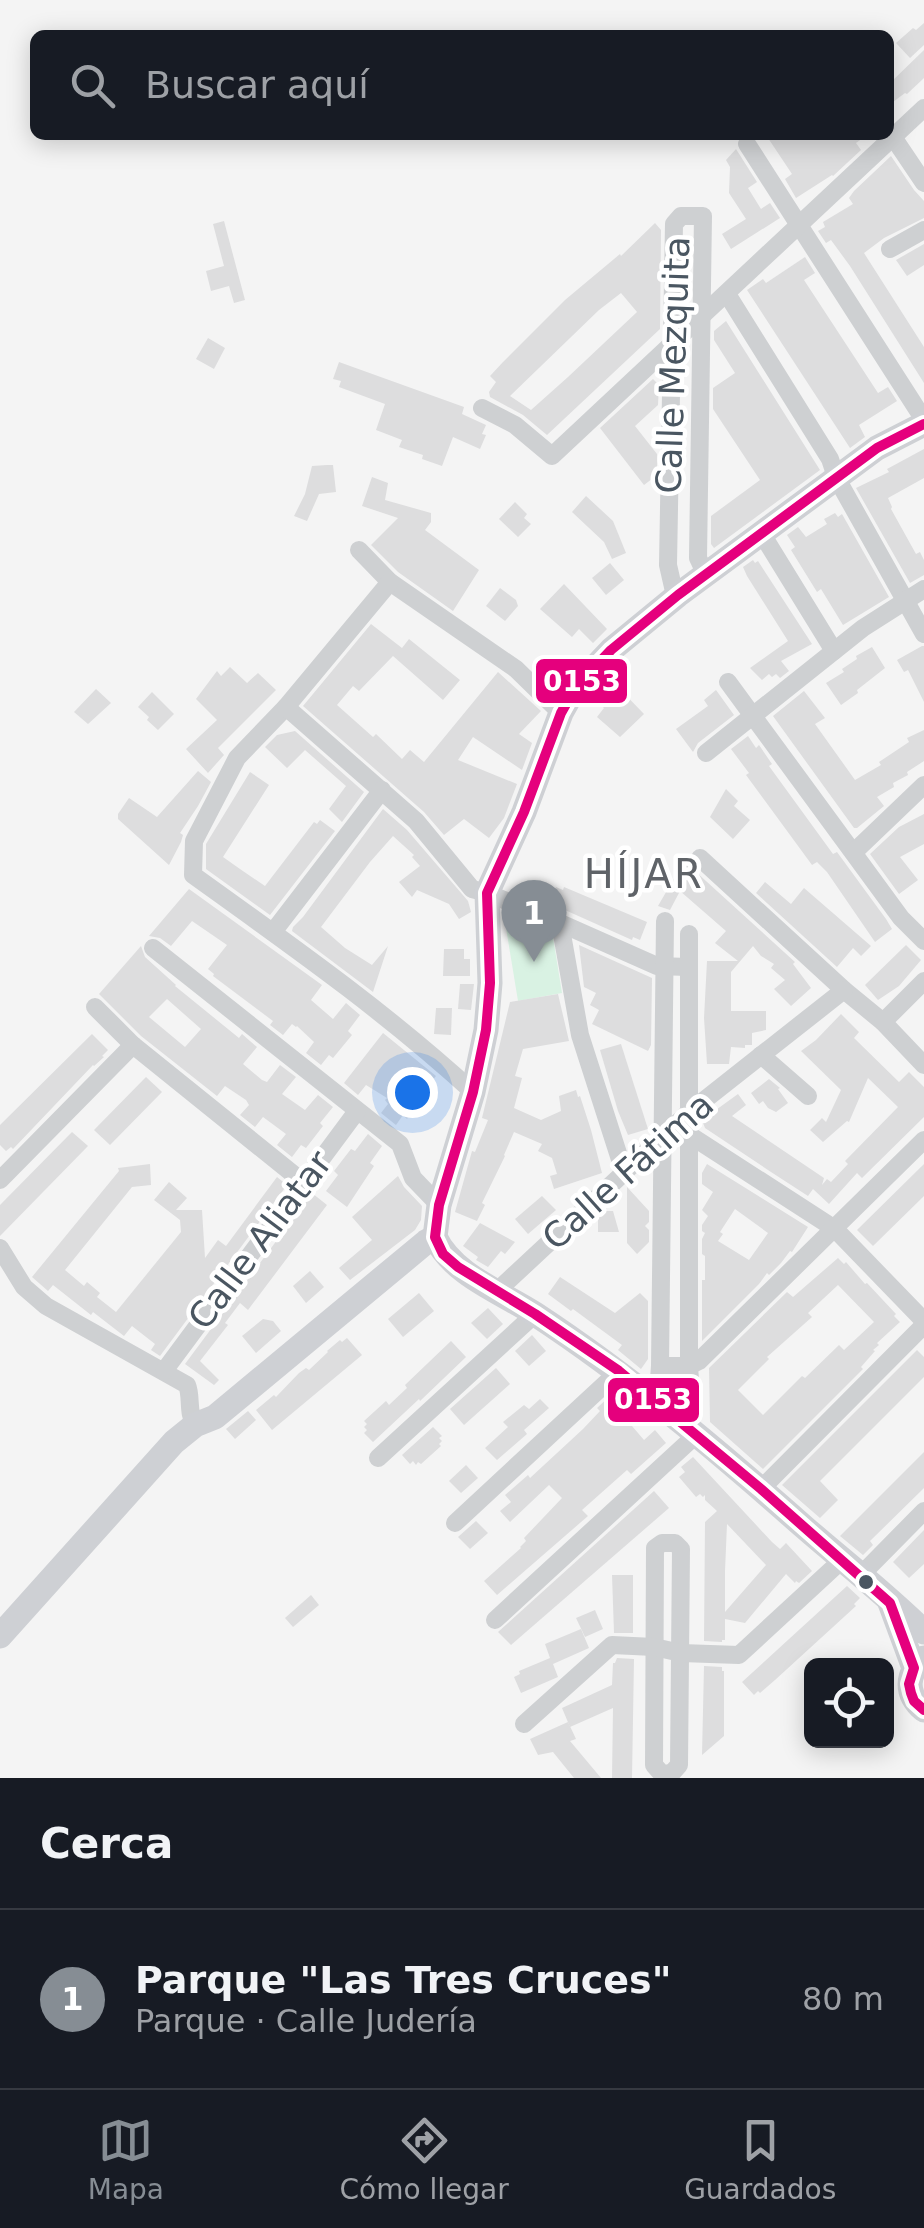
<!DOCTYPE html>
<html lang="es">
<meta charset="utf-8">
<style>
body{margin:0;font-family:"DejaVu Sans",sans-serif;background:#20242c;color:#f1f3f6}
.controls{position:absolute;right:30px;bottom:30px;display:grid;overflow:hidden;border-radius:15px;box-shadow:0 5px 25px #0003}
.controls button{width:90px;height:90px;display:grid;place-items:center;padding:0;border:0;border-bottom:2px solid #363941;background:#171b24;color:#f1f3f6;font:50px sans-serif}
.you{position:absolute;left:412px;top:1092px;width:35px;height:35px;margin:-25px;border:8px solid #fff;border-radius:50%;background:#1a73e8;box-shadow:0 0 0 15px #1a73e833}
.badge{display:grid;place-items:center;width:65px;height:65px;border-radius:50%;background:#868d94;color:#fff;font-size:32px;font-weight:700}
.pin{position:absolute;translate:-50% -82px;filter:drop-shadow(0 2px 5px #0008)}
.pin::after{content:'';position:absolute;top:52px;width:35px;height:30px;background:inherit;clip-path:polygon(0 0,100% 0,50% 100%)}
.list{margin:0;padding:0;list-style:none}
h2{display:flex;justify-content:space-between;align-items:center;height:130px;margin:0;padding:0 40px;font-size:42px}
h2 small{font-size:32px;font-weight:400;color:#9ea1a6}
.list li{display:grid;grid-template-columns:65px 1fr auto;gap:30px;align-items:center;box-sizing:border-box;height:180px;padding:0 40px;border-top:2px solid #363941}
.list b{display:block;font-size:38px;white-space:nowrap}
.list p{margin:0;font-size:32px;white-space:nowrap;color:#9ea1a6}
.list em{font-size:32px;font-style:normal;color:#9ea1a6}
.icon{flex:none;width:55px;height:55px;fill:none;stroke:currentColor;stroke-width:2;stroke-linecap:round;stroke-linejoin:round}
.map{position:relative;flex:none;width:924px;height:1778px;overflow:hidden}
.search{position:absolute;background:#171b24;box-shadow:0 5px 25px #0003;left:30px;right:30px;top:30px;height:110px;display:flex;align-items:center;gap:25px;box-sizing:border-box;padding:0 35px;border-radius:15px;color:#9ea1a6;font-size:38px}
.sheet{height:310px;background:#171b24}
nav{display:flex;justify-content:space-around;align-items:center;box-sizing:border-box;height:140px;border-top:2px solid #363941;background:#171b24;font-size:28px;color:#9ea1a6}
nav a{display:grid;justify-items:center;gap:5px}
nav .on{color:#868d94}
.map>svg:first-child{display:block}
.green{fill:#d9f2e3}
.building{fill:#ddddde;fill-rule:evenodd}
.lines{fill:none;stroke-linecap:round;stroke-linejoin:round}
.street{stroke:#ced0d2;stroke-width:18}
.secondary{stroke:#ced0d4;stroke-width:25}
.bus-1-casing{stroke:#fff;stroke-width:18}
.bus-1{stroke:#e5007d;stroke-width:10}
.bus-dot{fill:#4a5661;stroke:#fff;stroke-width:4}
.labels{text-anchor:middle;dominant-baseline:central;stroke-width:9;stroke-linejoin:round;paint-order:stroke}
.street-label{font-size:35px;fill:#4a5661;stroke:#fff}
.quarter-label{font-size:40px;letter-spacing:2.5px;fill:#5f6368;stroke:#fff}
.line-badge{stroke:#fff;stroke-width:4}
.badge-label{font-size:28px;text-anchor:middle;font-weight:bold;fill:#fff}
</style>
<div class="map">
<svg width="924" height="1778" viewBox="0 0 924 1778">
<rect width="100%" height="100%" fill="#f4f4f4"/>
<path class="green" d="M506 913 552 931 562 993 518 1001 506 928Z"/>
<g class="building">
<path d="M924 23V45L910 58 896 43 913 28 916 30Z"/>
<path d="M924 50V78L907 94 905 93 889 105V84Z"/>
<path d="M766 135H867L856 143 861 150 833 176 832 175 796 198 785 179 792 174Z"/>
<path d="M736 149 757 182 748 188 761 209 770 203 780 218 731 249 722 234 746 219 729 193 730 167 726 160Z"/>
<path d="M891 156 914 190 924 201V218L884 238 864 253 924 347V383L850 266 831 240 826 243 818 231 825 227 823 222 853 204 849 198 854 191Z"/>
<path d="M224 221 245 300 234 303 229 286 211 291 206 271 224 266 213 224Z"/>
<path d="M655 223 661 230 660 329 547 435 523 415 490 397 489 392 496 382 490 376 503 362 565 300 620 254 621 256ZM621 293 637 312 568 377 531 410 510 396 599 310Z"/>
<path d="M924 244V265L907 276 896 260Z"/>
<path d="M805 257 815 273 804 280 823 309 878 393 888 387 897 401 859 425 865 437 850 448 747 290 763 279 766 283Z"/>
<path d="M726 321 820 470 714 548 711 544V516L760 480 713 409V388L735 373 714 340V331Z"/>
<path d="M208 338 225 348 214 369 196 359Z"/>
<path d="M339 362 464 407 462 414 486 425 482 434 486 435 480 449 453 437 442 466 422 459 423 455 399 447 402 440 376 430 385 404 339 387 341 381 333 379Z"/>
<path d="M653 379 659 385 658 405 635 426 657 454V475L644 485 600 428Z"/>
<path d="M924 449V478L888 498 892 507 891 509 916 554 920 552 924 560V575L910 583 856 488 889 472 887 469Z"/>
<path d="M327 465H333L336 492 319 494 307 521 294 516 305 494 312 466Z"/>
<path d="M372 477 388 483 385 500 431 513V522L425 530 479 570 453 611 398 572 371 545 398 518 362 506Z"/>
<path d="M586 496 613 521 626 553 612 559 604 542 572 512Z"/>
<path d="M515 502 527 514 524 518 531 524 518 537 499 519Z"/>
<path d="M835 513 838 517 842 514 889 597 843 625 821 589 817 592 791 550 795 547 787 535 798 527 806 537 827 524 824 519Z"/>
<path d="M753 560 755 563 758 561 812 644 781 661 789 671 780 678 776 674 772 677 769 674 762 680 750 668 788 641 747 576 743 567Z"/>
<path d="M610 563 624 580 606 595 592 578Z"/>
<path d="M564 584 607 629 593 643 579 629 572 637 540 609Z"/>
<path d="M500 588 516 600 518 606 505 621 486 606Z"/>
<path d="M371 624 402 648 409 639 460 680 443 700 393 656 359 691 353 686 337 705 373 737 376 734 402 759 410 750 424 762 498 672 541 711 519 734 532 743 522 770 473 737 458 760 517 784 504 818 489 838 464 819 444 835 424 812 303 706Z"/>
<path d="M922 646H924V702L908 670 904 672 897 660Z"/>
<path d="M872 647 885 668 857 690 858 693 841 705 826 683 844 672 842 669 857 659 856 656Z"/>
<path d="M230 667 247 683 258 673 276 690 218 748 224 755 208 773 186 749 217 720 196 699 217 671 221 676Z"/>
<path d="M611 680 644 714 620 737 597 717 604 708 593 697Z"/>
<path d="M96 689 111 703 88 724 74 712Z"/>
<path d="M716 690 734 715 698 743 693 752 676 729 708 706 704 700Z"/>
<path d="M804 691 825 718 815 724 855 780 881 765 879 762 909 742 907 738 924 730V761L907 772 908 775 893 783 894 787 877 797 884 806 857 828H854L773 716Z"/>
<path d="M152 692 174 714 158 730 147 720 149 717 138 707Z"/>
<path d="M295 731 364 792 342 822 329 809 346 786 305 750 287 768 265 747 277 735Z"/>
<path d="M748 736 756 748 759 745 772 764 769 766 833 854 837 852 886 919 892 929 875 942 827 872 817 862 812 865 746 775 749 773 731 749Z"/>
<path d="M198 771 211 782 198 806 180 833 183 835 181 842 169 865 118 819V814L129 798 157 817Z"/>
<path d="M250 772 269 785 223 857 240 869 265 886 314 822 317 824 320 820 335 831 270 915 206 869V844Z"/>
<path d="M726 789 738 801 734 806 750 820 733 839 710 817Z"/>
<path d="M383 809 407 830 468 901 471 912 459 919 449 904 417 890 412 897 399 882 420 866 412 857 414 855 393 836 370 862 321 927 345 948 372 965 388 946 373 992 292 931 293 927 303 917Z"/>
<path d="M924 814V844L900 857 918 880 899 894 870 854 899 827Z"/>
<path d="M684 861 795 962 793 964 811 988 791 1006 774 989 785 980 771 968 774 964 761 956 753 946 731 972V1011H766V1030L752 1033V1045H745V1048L731 1047 729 1064H707L704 1018 707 961H738L715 943 726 931 680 891 670 910 658 906Z"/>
<path d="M765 882 791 904 804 888 871 946 861 956 853 948 837 967 756 893Z"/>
<path d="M556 887 563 890 564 887 647 922 640 940 633 937 632 940 556 906V904L550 901Z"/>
<path d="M189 889 322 985 311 1000 333 1019 346 1003 360 1015 348 1031 352 1035 333 1058 329 1055 321 1065 306 1053 314 1042 297 1026 296 1027 292 1024 283 1035 270 1025 273 1021 213 976 214 974 208 969 227 945 192 921 171 946 160 938 149 936Z"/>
<path d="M579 945 652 978 651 1045 648 1051 592 1024 599 1010 590 1005 596 993 584 987Z"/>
<path d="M906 945 921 960 899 986 878 1000 865 985Z"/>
<path d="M141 946 145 957 176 985 175 986 239 1038 242 1034 257 1047 243 1064 262 1080 267 1082 280 1065 296 1077 282 1094 305 1110 318 1095 333 1107 320 1123 323 1126 306 1148 301 1145 292 1157 277 1145 286 1134 263 1117 255 1127 240 1115 249 1105 246 1100 225 1086 217 1096 141 1036 99 994ZM167 999 201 1029 185 1047 149 1017Z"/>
<path d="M444 949H464V959H470V976H443Z"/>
<path d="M460 984H474L471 1010 458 1009Z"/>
<path d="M558 994 569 1041 523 1049 515 1076 522 1078 514 1108 541 1120 561 1111 559 1096 576 1090 578 1097 580 1096 591 1130 602 1173 554 1189 550 1176 557 1174 552 1158 538 1151 542 1144 514 1132 504 1155 505 1156 482 1203 485 1205 477 1221 455 1212 472 1151 475 1152 488 1120 482 1118 510 1002Z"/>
<path d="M436 1008H452L451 1035 434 1034Z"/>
<path d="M841 1014 859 1032 854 1038 899 1082 909 1072 924 1087V1117L862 1178 857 1173 829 1204 813 1189 808 1196 771 1172 705 1128 702 1120 738 1094 746 1105 732 1116 824 1178 822 1185 827 1179 831 1182 848 1164 845 1161 898 1107 868 1078 849 1122 847 1121 823 1142 810 1130 822 1118 826 1122 841 1090 801 1051 816 1040Z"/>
<path d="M383 1033 436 1076 422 1093 425 1096 407 1119 403 1115 396 1125 381 1113 388 1104 385 1100 387 1098 366 1085 358 1095 344 1083Z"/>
<path d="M92 1034 108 1050 102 1056 104 1057 94 1066 93 1065 13 1149 11 1147 6 1151 0 1145V1125Z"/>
<path d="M621 1044 648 1129 628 1135 618 1111 600 1050Z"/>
<path d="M146 1077 162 1092 110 1145 94 1130Z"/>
<path d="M769 1079 780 1088 778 1089 788 1103 776 1112 768 1108 763 1101 759 1104 751 1093Z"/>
<path d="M72 1132 88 1146 0 1236V1205Z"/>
<path d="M368 1134 382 1146 370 1163 374 1166 347 1207 326 1191 338 1175 334 1171 351 1149 355 1151Z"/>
<path d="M150 1164 151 1185 132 1187 65 1270 84 1286 87 1282 100 1293 97 1297 116 1312 181 1232 180 1220 154 1200 169 1182 187 1198 176 1210H202L205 1258 218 1240 226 1246 277 1177 287 1185 160 1356 151 1350 155 1344 132 1326 124 1336 93 1312 91 1315 53 1285 48 1291 32 1277 119 1171 118 1168Z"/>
<path d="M707 1164 808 1227 792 1252 790 1251 781 1263 769 1275 767 1273 759 1284 702 1341V1280H705V1256L702 1254V1239L705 1233 702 1231V1225L708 1216 702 1210 713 1192 702 1184V1173ZM735 1209 768 1233 749 1260 718 1241 723 1234 720 1232Z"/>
<path d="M924 1164V1196L873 1246 857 1230Z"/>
<path d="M398 1176 404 1187 422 1206 421 1220 415 1230 350 1280 339 1268 372 1240 352 1217Z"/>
<path d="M627 1187 649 1211V1222L645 1226 649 1230V1242L637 1254 627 1243Z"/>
<path d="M312 1193 327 1205 248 1310 240 1303 225 1323 228 1325 200 1361 219 1380 214 1385 185 1364Z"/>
<path d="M542 1196 556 1210 528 1234 515 1219Z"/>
<path d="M601 1211H613L619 1232H598V1214Z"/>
<path d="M480 1223 515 1242 505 1254 501 1251 488 1267 476 1260 478 1257 463 1246Z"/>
<path d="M838 1258 844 1264 846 1262 865 1284 867 1283 896 1314 894 1316 900 1322 877 1343 879 1345 873 1350 875 1351 861 1367 863 1369 763 1469 710 1422 709 1368 787 1292 793 1297ZM838 1285 874 1322 844 1350 839 1345 805 1378 802 1376 763 1415 738 1390 769 1359 767 1357 812 1317 808 1313Z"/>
<path d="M310 1271 324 1287 306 1303 293 1286Z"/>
<path d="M560 1277 615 1313 640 1293 648 1301V1359L641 1369 618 1350 622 1345 573 1309 571 1311 548 1294Z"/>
<path d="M419 1293 434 1311 403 1337 388 1319Z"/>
<path d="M488 1308 503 1324 487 1339 471 1323Z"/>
<path d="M263 1319 273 1321 281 1331 256 1353 242 1336Z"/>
<path d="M532 1335 546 1351 529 1366 515 1351Z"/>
<path d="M347 1338 362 1355 272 1430 256 1410 274 1395 276 1397 299 1373 306 1368 309 1370 328 1352 327 1351 340 1340 342 1342Z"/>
<path d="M451 1341 466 1357 420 1401 419 1399 373 1442 364 1433 367 1430 364 1427 367 1424 364 1421 386 1401 389 1405 407 1388 405 1385Z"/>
<path d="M917 1350 924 1357V1377L820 1481 838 1500 820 1518 782 1485Z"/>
<path d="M496 1368 510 1384 464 1425 450 1409Z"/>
<path d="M611 1395 631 1414 626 1419 644 1440 655 1430 666 1443 631 1474 627 1470 582 1510 588 1516 497 1595 484 1581 521 1548 520 1547 526 1541 524 1538 562 1498 549 1485 510 1522 500 1511 511 1502 505 1495 528 1475 530 1478 583 1429 600 1411 597 1408Z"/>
<path d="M540 1399 549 1408 524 1430 527 1434 497 1460 485 1448 508 1427 503 1422 524 1405 529 1409Z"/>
<path d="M248 1411 256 1420 235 1439 226 1429Z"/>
<path d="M433 1427 442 1436 439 1438 442 1441 439 1444 441 1446 421 1464 418 1462 416 1465 413 1461 410 1464 402 1455Z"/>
<path d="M924 1452V1488L870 1541 873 1545 863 1555 840 1536Z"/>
<path d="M693 1457 772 1542 780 1549 786 1543 812 1571 799 1583 796 1581 795 1583 786 1574 745 1623 725 1619V1640H722V1642L704 1641 705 1522 717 1511 705 1500V1495L703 1497 700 1494 696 1497 679 1477 685 1472 681 1467ZM727 1524 766 1565 725 1612V1571Z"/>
<path d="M466 1465 478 1478 461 1493 449 1481Z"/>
<path d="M654 1491 669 1508 511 1645 498 1632Z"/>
<path d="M476 1521 488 1533 470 1549 458 1537Z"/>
<path d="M924 1530V1564L909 1578 893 1562Z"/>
<path d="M612 1575H633V1633H614Z"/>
<path d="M847 1586 860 1598 854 1604 856 1606 775 1680 760 1693 758 1691 754 1695 742 1682Z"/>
<path d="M311 1595 319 1605 293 1627 285 1618Z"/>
<path d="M595 1610 603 1629 585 1637 576 1618Z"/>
<path d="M581 1629 589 1648 553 1664 558 1677 521 1693 514 1677 520 1674 519 1671 550 1658 545 1644Z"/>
<path d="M617 1658 634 1659 632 1778H612L613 1708 570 1727 562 1708 612 1685 613 1663H615Z"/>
<path d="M704 1666 722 1667V1671H724V1736L702 1755Z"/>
<path d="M568 1722 576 1739 570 1741 601 1778H574L553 1752 538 1755 530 1739Z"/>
</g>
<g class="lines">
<g class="street">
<path d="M893 137 924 183"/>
<path d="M747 144 924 420"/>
<path d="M890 249 924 230"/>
<path d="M727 294 830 459 836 477 924 634"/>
<path d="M482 408 515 425 552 456 924 108"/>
<path d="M762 534 834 651"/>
<path d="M359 550 390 582 516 669 561 713"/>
<path d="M390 582 286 707 237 758 194 841 193 875C289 944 386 1012 473 1092"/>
<path d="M678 595 673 587 668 565 674 224 681 216H703L698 558 706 575"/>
<path d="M728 682 901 918 924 941"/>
<path d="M286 707 416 821 472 889 487 893 560 923 657 966 688 967"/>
<path d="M706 753 863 628 924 589"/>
<path d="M854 852 924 785"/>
<path d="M700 858 844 990 883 1022 924 1065"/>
<path d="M560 923 580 1035 624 1172"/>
<path d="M273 932 382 790"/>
<path d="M153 948 400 1144 413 1178 439 1205"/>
<path d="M95 1007 133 1045 303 1182"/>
<path d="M883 1022 924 981"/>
<path d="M761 1055 808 1096"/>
<path d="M688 1134 835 1229 924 1321"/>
<path d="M0 1180 133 1045"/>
<path d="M0 1248 24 1287 46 1306 187 1385C192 1397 187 1413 195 1425"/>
<path d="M497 1291 688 1113 844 990"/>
<path d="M660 1366H689L699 1361 924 1140"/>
<path d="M164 1371 357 1111"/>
<path d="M647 1394 659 1380 660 1366 665 921"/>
<path d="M680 1422C695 1406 690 1386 689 1366V934"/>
<path d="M378 1458 535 1314"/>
<path d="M761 1489 924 1325"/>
<path d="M455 1523 619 1371"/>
<path d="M662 1543H675L681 1549 679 1765 671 1774 661 1773 654 1765 655 1548Z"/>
<path d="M860 1576 924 1511"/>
<path d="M495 1620 696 1435"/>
<path d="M524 1724 612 1645 654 1647 681 1653 739 1655 842 1560"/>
</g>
<g class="secondary">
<path d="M435 1237 439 1205 473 1092 486 1030 490 983 487 893 524 812 561 713 575 688 611 650 678 595 877 448 924 424"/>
<path d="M435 1237C453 1275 501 1292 535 1314 631 1377 718 1451 804 1527 843 1561 887 1595 924 1632"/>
<path d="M890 1603 914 1668"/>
<path d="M0 1636 174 1442 195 1425 215 1417 426 1242 435 1237"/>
<path d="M924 1658C906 1674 905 1694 924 1710"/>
</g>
<defs>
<path id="bus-1" d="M924 424 877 448 678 595 611 650 575 688 561 713 524 812 487 893 490 983 486 1030 473 1092 439 1205 435 1237 443 1254 458 1267 535 1314 619 1371 761 1489 890 1603 914 1668 909 1684 911 1693 914 1701 924 1710"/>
</defs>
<use href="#bus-1" class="bus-1-casing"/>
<use href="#bus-1" class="bus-1"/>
</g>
<circle class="bus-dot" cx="866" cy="1582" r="9"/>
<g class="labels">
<g class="street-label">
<text transform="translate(673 365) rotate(-88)">Calle Mezquita</text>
<text transform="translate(628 1171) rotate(-42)">Calle Fátima</text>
<text transform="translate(260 1240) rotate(-53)">Calle Aliatar</text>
</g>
<g class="quarter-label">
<text x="644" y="874">HÍJAR</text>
</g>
</g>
<g class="line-badge">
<rect x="534" y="657" width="95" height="48" rx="10" fill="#e5007d"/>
<rect x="606" y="1376" width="95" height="48" rx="10" fill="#e5007d"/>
</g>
<g class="badge-label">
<text x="582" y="691">0153</text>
<text x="653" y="1409">0153</text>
</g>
</svg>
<div class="controls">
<button><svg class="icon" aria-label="locate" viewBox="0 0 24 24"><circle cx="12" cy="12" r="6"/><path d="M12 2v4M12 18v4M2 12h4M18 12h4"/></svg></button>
</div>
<div class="you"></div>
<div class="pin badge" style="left:534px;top:962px">1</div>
<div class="search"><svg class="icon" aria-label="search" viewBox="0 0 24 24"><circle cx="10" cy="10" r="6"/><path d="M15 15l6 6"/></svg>Buscar aquí</div>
</div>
<section class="sheet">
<h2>Cerca<small></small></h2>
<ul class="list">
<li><span class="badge">1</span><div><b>Parque &quot;Las Tres Cruces&quot;</b><p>Parque · Calle Judería</p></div><em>80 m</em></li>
</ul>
</section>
<nav>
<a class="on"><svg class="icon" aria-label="map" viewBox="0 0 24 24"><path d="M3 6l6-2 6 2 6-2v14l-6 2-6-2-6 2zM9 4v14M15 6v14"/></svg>Mapa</a>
<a><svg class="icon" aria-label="directions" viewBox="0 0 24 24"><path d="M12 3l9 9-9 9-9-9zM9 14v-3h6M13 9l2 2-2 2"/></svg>Cómo llegar</a>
<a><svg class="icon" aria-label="saved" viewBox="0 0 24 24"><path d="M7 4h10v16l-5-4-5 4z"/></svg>Guardados</a>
</nav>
